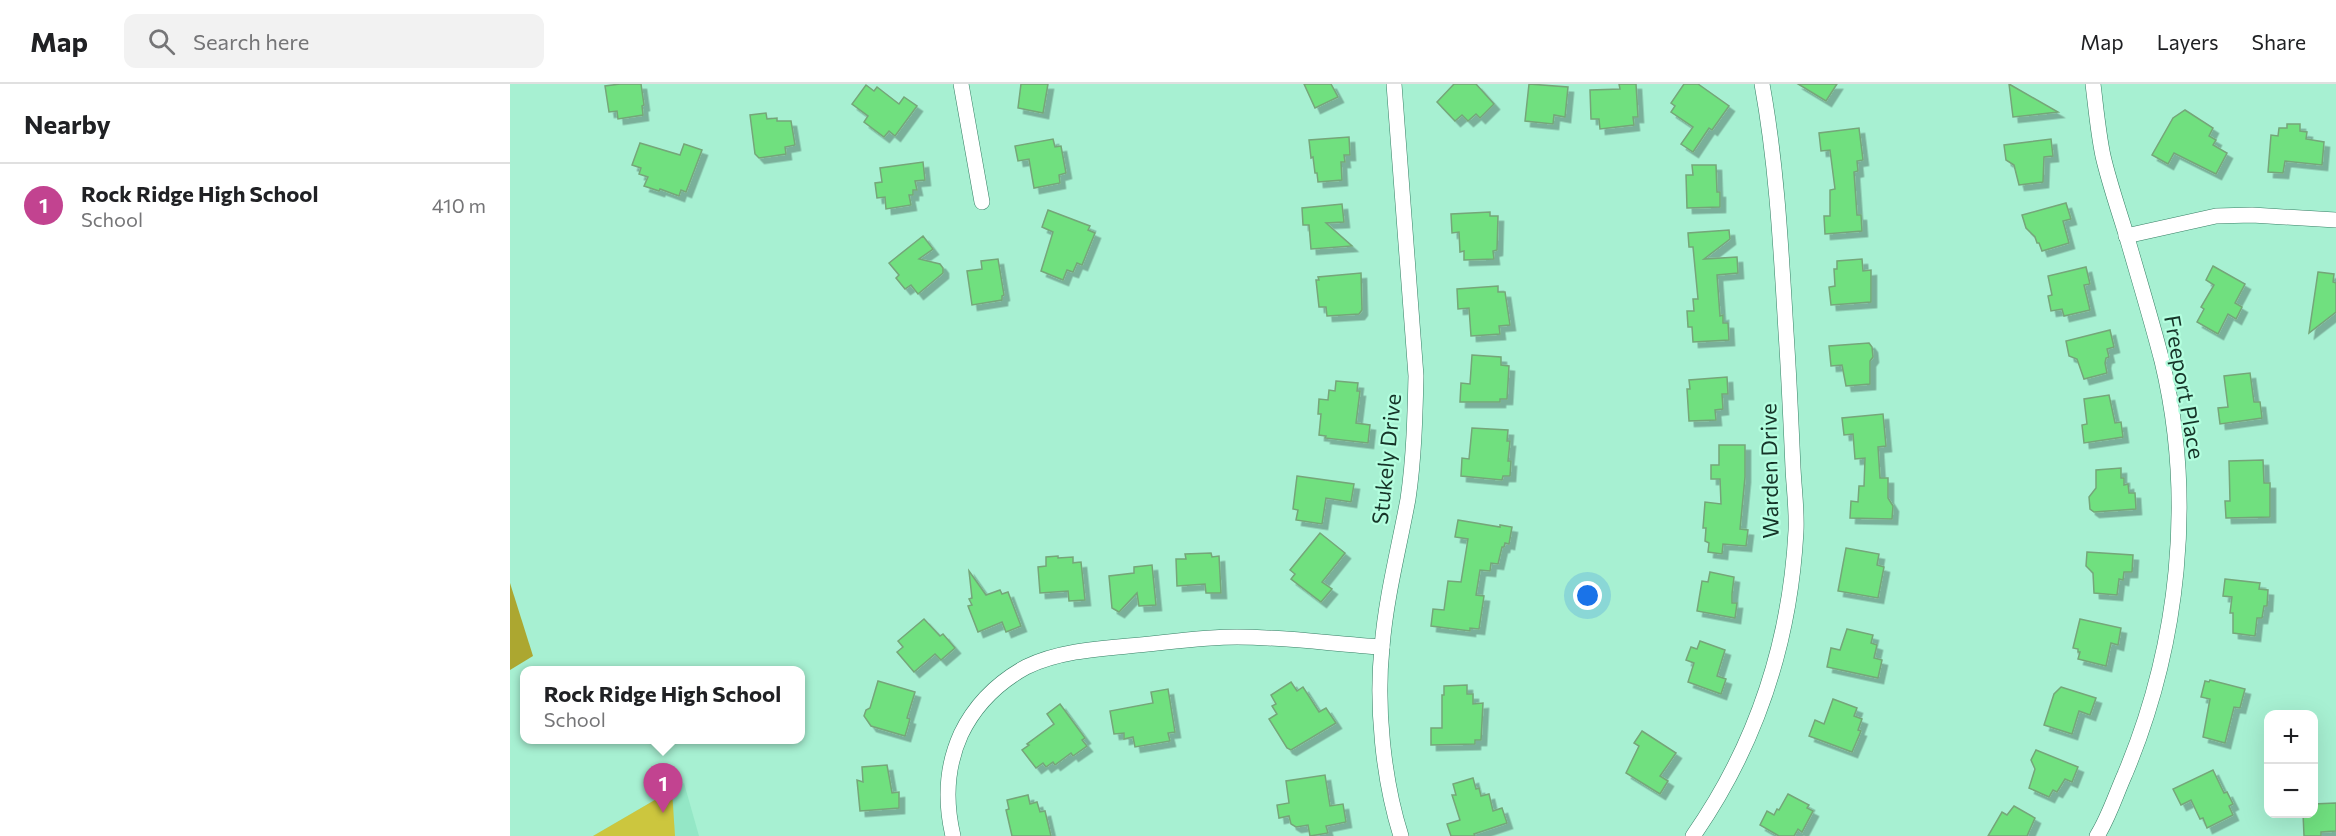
<!DOCTYPE html>
<meta charset="utf-8">
<style>
body{margin:0;font-family:Commissioner,sans-serif;background:#f2f2f2;color:#202124}
.controls{position:absolute;right:18px;bottom:18px;display:grid;overflow:hidden;border-radius:12px;box-shadow:0 6px 24px #0002}
.controls button{width:54px;height:54px;display:grid;place-items:center;padding:0;border:0;border-bottom:2px solid #e0e0e0;background:#fff;color:#202124;font:30px sans-serif}
.you{position:absolute;left:1078px;top:512px;width:21px;height:21px;margin:-15px;border:4px solid #fff;border-radius:50%;background:#1a73e8;box-shadow:0 0 0 9px #1a73e833}
.badge{display:grid;place-items:center;width:39px;height:39px;border-radius:50%;background:#c24390;color:#fff;font-size:20px;font-weight:700}
.pin{position:absolute;translate:-50% -50px;filter:drop-shadow(0 2px 3px #0008)}
.pin::after{content:'';position:absolute;top:32px;width:21px;height:18px;background:inherit;clip-path:polygon(0 0,100% 0,50% 100%)}
.popup{position:absolute;left:10px;top:582px;width:285px;height:78px;box-sizing:border-box;display:grid;place-content:center;border-radius:12px;background:#fff;filter:drop-shadow(0 2px 4px #0005);font-size:20px;white-space:nowrap;color:#757577}
.popup b{font-size:22px;color:#202124}
.popup::after{content:'';position:absolute;left:50%;top:100%;margin-left:-12px;border:12px solid transparent;border-top-color:#fff}
.list{margin:0;padding:0;list-style:none}
h2{display:flex;justify-content:space-between;align-items:center;height:78px;margin:0;padding:0 24px;font-size:26px}
h2 small{font-size:20px;font-weight:400;color:#757577}
.list li{display:grid;grid-template-columns:39px 1fr auto;gap:18px;align-items:center;box-sizing:border-box;height:84px;padding:0 24px;border-top:2px solid #e0e0e0}
.list b{display:block;font-size:22px;white-space:nowrap}
.list p{margin:0;font-size:20px;white-space:nowrap;color:#757577}
.list em{font-size:20px;font-style:normal;color:#757577}
.icon{flex:none;width:33px;height:33px;fill:none;stroke:currentColor;stroke-width:2;stroke-linecap:round;stroke-linejoin:round}
.map{position:relative;flex:none;width:1826px;height:752px;overflow:hidden}
header{display:flex;align-items:center;gap:36px;box-sizing:border-box;height:84px;padding:0 30px;background:#fff;border-bottom:2px solid #e0e0e0}
header strong{font-size:28px}
nav{display:flex;gap:33px;margin-inline-start:auto;font-size:21px}
.search{width:420px;height:54px;background:#f2f2f2;display:flex;align-items:center;gap:15px;box-sizing:border-box;padding:0 21px;border-radius:12px;color:#757577;font-size:22px}
main{display:flex}
aside{flex:1;background:#fff}
.map>svg:first-child{display:block}
.built{fill:#94e7c6}
.green{fill:#ccc63e}
.forest{fill:#aca730}
.building{fill:#6fe07f;stroke:#75a679;stroke-width:1.5;filter:url(#shadow)}
.lines{fill:none;stroke-linecap:round;stroke-linejoin:round}
.minor-casing{stroke:#377f65;stroke-width:16}
.minor{stroke:#fff;stroke-width:15}
.labels{text-anchor:middle;dominant-baseline:central;stroke-width:4.5;stroke-linejoin:round;paint-order:stroke}
.street-label{font-size:22px;fill:#163428;stroke:#b4fedf}
</style>
<header>
<strong>Map</strong>
<div class="search"><svg class="icon" aria-label="search" viewBox="0 0 24 24"><circle cx="10" cy="10" r="6"/><path d="M15 15l6 6"/></svg>Search here</div>
<nav><a>Map</a><a>Layers</a><a>Share</a></nav>
</header>
<main>
<aside>
<h2>Nearby<small></small></h2>
<ul class="list">
<li><span class="badge">1</span><div><b>Rock Ridge High School</b><p>School</p></div><em>410 m</em></li>
</ul>
</aside>
<div class="map">
<svg width="1826" height="752" viewBox="0 0 1826 752">
<defs>
<filter id="shadow"><feDropShadow dx="5.5" dy="5.5" stdDeviation="0" flood-color="#0004"/></filter>
</defs>
<rect width="100%" height="100%" fill="#a7f0d2"/>
<path class="built" d="M174 699 189 752H83Z"/>
<path class="green" d="M162 706 165 752H83Z"/>
<path class="forest" d="M0 499 23 572 0 586Z"/>
<g class="building">
<path d="M110 0H131L134 21 132 22 133 31 108 35 107 27 99 28 95 2Z"/>
<path d="M511 0H538L533 29 508 24Z"/>
<path d="M794 0H821L828 13 805 24Z"/>
<path d="M944 0H966L984 20 970 34 966 30 958 37 952 31 945 37 927 18Z"/>
<path d="M1019 0 1058 3 1055 33 1044 31 1043 40 1015 37Z"/>
<path d="M1109 0H1126L1128 33H1123L1124 41 1090 45 1089 35H1081L1080 6 1110 5Z"/>
<path d="M1174 0H1188L1219 22 1202 46 1199 44 1183 68 1171 60 1183 43 1161 28 1165 22 1161 19Z"/>
<path d="M1288 0H1327L1316 17Z"/>
<path d="M1499 0 1548 28 1503 33Z"/>
<path d="M356 1 364 7 367 3 389 20 394 13 407 22 385 52 379 47 374 53 354 38 358 32 342 20Z"/>
<path d="M1675 26 1703 44 1699 52 1706 56 1703 61 1717 69 1706 90 1664 69 1658 80 1642 71 1663 34Z"/>
<path d="M256 29 257 35 267 34V37H281L285 61 275 63 276 70 249 74 245 70 240 31Z"/>
<path d="M1777 40H1790V47L1797 48 1796 55 1814 58 1812 81 1775 77 1773 89 1758 88 1761 51 1768 52 1769 44H1777Z"/>
<path d="M1349 44 1353 76 1347 77 1348 87 1344 88 1347 131H1351L1352 147 1315 150 1314 132H1320V106L1325 105 1320 66 1311 67 1309 49Z"/>
<path d="M839 53 840 71H834L835 78H831L832 96 808 98 807 89H805L803 73 801 74 799 56Z"/>
<path d="M543 55 545 63 551 62 556 89 549 91 550 99 524 104 519 75 508 77 505 62Z"/>
<path d="M1541 55 1543 72 1534 73 1533 98 1509 101 1504 81 1496 76 1494 61Z"/>
<path d="M130 59 170 71 174 60 192 66 176 108 171 106 169 112 150 105 149 107 134 102 138 93 129 90 131 84 122 81Z"/>
<path d="M413 78 415 96 405 97 407 106H403V111H399L401 121 376 125 375 113 367 114 365 99 372 98 370 84Z"/>
<path d="M1182 81H1206L1207 108H1210V123L1177 124 1176 91H1183Z"/>
<path d="M1556 119 1561 135 1553 137 1559 159 1532 167 1529 159H1527L1525 153 1516 144 1512 131Z"/>
<path d="M832 120 834 138 816 139 842 162 801 165 799 141H793L792 124Z"/>
<path d="M538 126 580 142 578 146 585 149 572 181 567 179 563 188 557 186 553 196 531 187 543 148 532 143Z"/>
<path d="M980 128V132H988L987 166 983 167 984 175 954 176V167L950 168 949 148 942 149 941 130Z"/>
<path d="M1219 146 1220 155 1194 175 1227 173 1228 189 1207 191 1210 232 1213 231V239H1218L1219 256 1183 258 1182 243H1178L1177 227H1184L1183 215H1188L1183 163H1179L1178 149Z"/>
<path d="M413 152 423 165 409 175 430 180 433 184V189L408 210 401 201 395 205 386 194 389 191 379 179Z"/>
<path d="M488 175 494 211 492 212V216L462 221 457 187 472 185 471 177Z"/>
<path d="M1352 175 1353 187 1361 186V218L1321 221 1319 203 1325 202 1324 185H1327V177Z"/>
<path d="M1703 182 1735 200 1725 219 1732 223 1726 235 1718 230 1708 250 1687 238 1694 225 1691 223 1704 201 1696 196Z"/>
<path d="M1576 183 1580 200 1574 201 1580 226 1554 232 1552 225 1541 227 1538 212 1542 211 1538 192Z"/>
<path d="M1808 188 1824 190 1823 198 1826 199V228L1799 249Z"/>
<path d="M851 189 852 226 849 230 817 232 816 223H809L806 196H809L808 193Z"/>
<path d="M988 202V208H995L1000 241 989 242 990 250 961 252 959 224 948 225 947 205Z"/>
<path d="M1600 246 1604 263 1597 265 1599 273 1596 274 1595 279 1597 289 1574 295 1567 275 1559 272 1556 257Z"/>
<path d="M1359 259 1362 263 1363 273 1360 277V300L1336 302 1332 281 1321 282 1319 262Z"/>
<path d="M962 271 991 273V281L999 282 997 315H990V318H950L951 299 960 300Z"/>
<path d="M1740 289 1744 318H1750L1752 334 1710 340 1708 324 1718 323 1714 292Z"/>
<path d="M1217 293 1218 310H1212L1213 325 1205 326 1206 336 1179 337 1177 305H1180L1179 296Z"/>
<path d="M826 297 848 299 847 307H850L846 339 860 341 858 359 815 354 816 352 809 351 811 330H808L809 315 818 316 819 306 825 307Z"/>
<path d="M1599 311 1605 339 1611 338 1613 353 1574 359 1572 341 1577 340 1574 315Z"/>
<path d="M1373 330 1376 362 1368 363 1370 394H1378V414L1383 422 1382 435 1340 434 1341 417 1348 418 1349 402H1354L1355 374 1345 375 1343 350 1334 351 1332 334Z"/>
<path d="M962 344 998 346 997 357H1000L998 377H1001L1000 392H993L992 396 951 392 952 374 959 375Z"/>
<path d="M1209 361H1235V393L1230 445 1238 446 1236 462 1213 460 1212 470 1198 468 1199 459 1195 457 1196 444H1193L1195 418 1211 420 1210 395H1201V381H1209Z"/>
<path d="M1753 376 1754 399H1760V433L1716 434 1715 417H1720L1719 377Z"/>
<path d="M1611 384V394H1614V401L1618 400 1619 409H1625L1626 425 1584 428 1580 425 1579 413 1586 404V386Z"/>
<path d="M787 392 844 400 841 418 816 414 812 440 786 436 788 426 783 425Z"/>
<path d="M948 436 990 443V441L1002 443 999 460 995 459 994 463H992L988 480 981 479 980 487 970 486 966 511 974 512 969 545 960 544V547L921 542 923 525 934 526 938 497 951 498 958 455 945 453Z"/>
<path d="M810 449 835 469 812 498 822 505 811 518 781 495 785 490 780 486Z"/>
<path d="M1336 464 1369 470 1367 481 1374 483 1368 514 1328 507Z"/>
<path d="M1577 468 1623 471 1622 488H1614L1613 496 1609 495 1607 511 1584 509 1583 489 1576 482Z"/>
<path d="M701 469 702 473 709 472 711 509H696L695 500 667 502 666 475H676L675 470Z"/>
<path d="M548 472V474L563 473V479L571 478 575 516 559 517 558 507 530 509 528 483 536 482V473Z"/>
<path d="M642 481 646 521 629 522 627 509 609 528 602 524 599 492 624 489V483Z"/>
<path d="M459 487 476 511 490 506 492 510 498 508 511 542 496 548 492 538 468 548 458 522 462 521 459 515 462 514Z"/>
<path d="M1200 488 1224 493 1222 510V519H1227L1225 534 1187 527 1192 497 1198 498Z"/>
<path d="M1715 495 1750 499 1749 505 1758 506 1757 522H1754L1752 534H1747L1745 552 1723 549V529H1720L1722 513 1713 512Z"/>
<path d="M414 535 430 552 433 550 445 564 431 576 425 570 404 588 387 568 393 563 388 557Z"/>
<path d="M1570 535 1611 544 1608 561 1601 559 1596 582 1568 575 1570 568H1568V565L1563 564Z"/>
<path d="M1337 545 1363 551 1361 559 1367 561 1364 574 1372 576 1368 594 1317 583 1321 564 1330 566Z"/>
<path d="M1190 557 1215 566 1207 592 1216 595 1211 610 1178 598 1184 579 1176 576 1181 563 1187 565Z"/>
<path d="M1700 596 1735 605 1730 624 1724 623 1715 659 1693 653 1700 615 1691 613 1695 597 1699 598Z"/>
<path d="M368 597 405 608 397 634 400 635 395 652 361 642 354 632 356 626 360 624Z"/>
<path d="M781 598 787 607 793 603 809 628 816 624 826 639 781 666 777 664 759 635 767 630 762 622 766 620 761 611Z"/>
<path d="M957 601V610H963V620L973 619 971 656H965V660L921 661V644H932V611H934V602Z"/>
<path d="M1551 603 1586 614 1580 631 1569 627 1562 650 1534 641 1544 610Z"/>
<path d="M658 605 665 648 658 649 660 657 625 663 623 653 614 655V649L604 650 600 627 643 619 641 608Z"/>
<path d="M1323 615 1347 624 1344 632 1352 635 1348 646 1351 647 1342 668 1299 652 1305 636 1314 640Z"/>
<path d="M550 620 575 654 572 656 577 662 563 672 561 669 545 681 543 678 536 683 533 679 526 684 512 666 519 661 517 660 544 640 537 630Z"/>
<path d="M1132 647 1166 669 1150 692 1158 697 1150 710 1116 689 1129 662 1124 659Z"/>
<path d="M1526 666 1568 683 1562 698 1555 695 1547 708 1543 706 1539 713 1519 704 1525 685 1521 676Z"/>
<path d="M377 681 382 709 389 708V724L350 727 347 696 353 698 352 683Z"/>
<path d="M1703 686 1714 709 1717 708 1723 720 1719 722 1723 731 1697 744 1693 734 1690 735 1681 716 1671 721 1663 705Z"/>
<path d="M815 691 820 722 833 720 836 738 816 742 818 749 800 752 798 741 786 743 781 740 779 732 769 734 767 721 779 719 776 697Z"/>
<path d="M963 694 966 705 969 704 971 712 979 710 983 727 992 724 997 739 964 750 965 752H941L937 740 950 736 942 711H946L943 700Z"/>
<path d="M1278 710 1299 721 1297 724 1303 727 1292 748 1288 745 1284 752H1269L1250 741 1257 727 1264 731 1267 725 1269 726Z"/>
<path d="M518 711 520 720 527 718 530 728 535 727 541 752H502L496 726 499 725 497 716Z"/>
<path d="M1826 719V747L1811 748V752H1794L1793 729H1803V720Z"/>
<path d="M1504 722 1525 734 1517 752H1478L1492 728 1497 731Z"/>
</g>
<g class="lines">
<defs>
<g id="minor">
<path d="M451 0 472 118"/>
<path d="M884 0 906 292C905 333 904 374 898 415 889 464 876 513 872 563 866 622 873 695 891 752"/>
<path d="M1583 0C1586 24 1588 48 1593 72 1599 98 1608 124 1616 150 1628 192 1641 234 1652 277 1685 414 1669 561 1615 690 1606 710 1599 733 1587 752"/>
<path d="M1616 152 1706 132 1742 131 1826 136"/>
<path d="M443 752C435 718 436 683 451 650 465 621 487 599 516 583 547 568 584 565 618 562 654 559 691 553 727 553 775 553 824 560 872 563"/>
<path d="M1183 752C1247 660 1280 559 1286 447 1287 426 1284 405 1283 384 1281 338 1279 293 1276 248 1271 165 1267 82 1252 0"/>
</g>
</defs>
<use href="#minor" class="minor-casing"/>
<use href="#minor" class="minor"/>
</g>
<g class="labels">
<g class="street-label">
<text transform="translate(1675 303) rotate(80)">Freeport Place</text>
<text transform="translate(876 375) rotate(-84)">Stukely Drive</text>
<text transform="translate(1259 387) rotate(-91)">Warden Drive</text>
</g>
</g>
</svg>
<div class="controls">
<button>+</button>
<button>−</button>
</div>
<div class="you"></div>
<div class="pin badge" style="left:153px;top:729px">1</div>
<div class="popup"><b>Rock Ridge High School</b>School</div>
</div>
</main>
